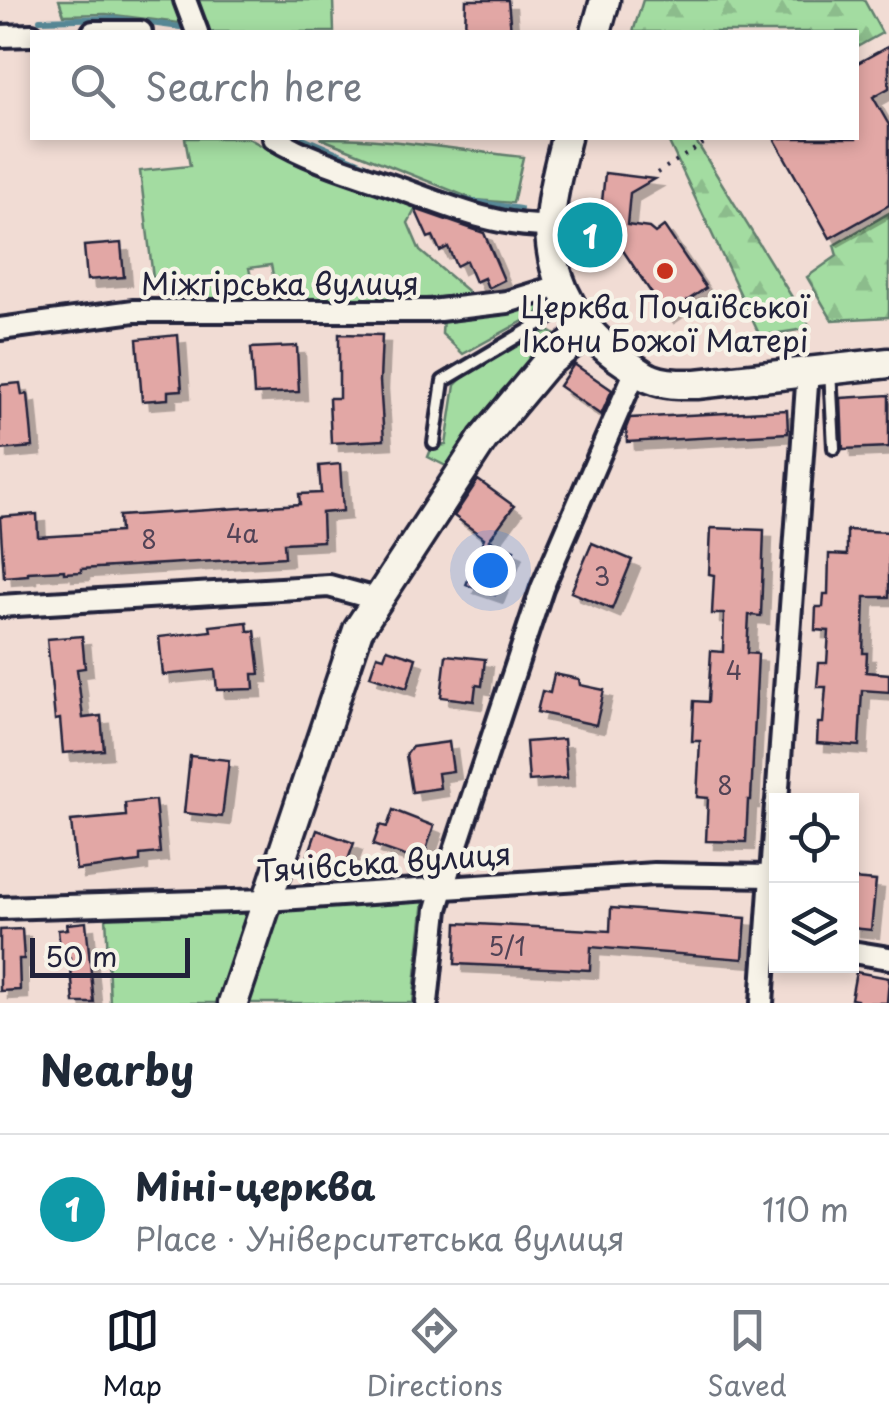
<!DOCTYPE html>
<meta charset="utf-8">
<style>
body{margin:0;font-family:"Playpen Sans",sans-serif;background:#f6f6f7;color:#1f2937}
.controls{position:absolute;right:30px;bottom:30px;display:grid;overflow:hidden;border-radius:0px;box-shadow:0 5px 15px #0003}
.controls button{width:90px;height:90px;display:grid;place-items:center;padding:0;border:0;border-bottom:2px solid #e0e1e3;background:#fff;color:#1f2937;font:50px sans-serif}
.scale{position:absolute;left:30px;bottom:25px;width:160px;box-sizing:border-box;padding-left:10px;border:5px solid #22223b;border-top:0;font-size:28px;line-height:35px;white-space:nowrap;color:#22223b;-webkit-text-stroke:8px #f7f3e8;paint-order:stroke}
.you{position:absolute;left:490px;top:570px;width:35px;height:35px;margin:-25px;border:8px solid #fff;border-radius:50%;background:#1a73e8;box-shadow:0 0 0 15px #1a73e833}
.badge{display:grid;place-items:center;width:65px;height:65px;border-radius:50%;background:#111827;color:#fff;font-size:32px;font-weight:700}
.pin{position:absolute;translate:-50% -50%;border:5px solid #fff;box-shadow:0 2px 10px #0006}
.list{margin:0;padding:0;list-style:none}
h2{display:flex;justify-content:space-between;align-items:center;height:130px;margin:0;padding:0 40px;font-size:42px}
h2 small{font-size:32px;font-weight:400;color:#747a83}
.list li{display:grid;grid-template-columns:65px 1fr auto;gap:30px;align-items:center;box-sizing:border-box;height:150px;padding:0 40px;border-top:2px solid #e0e1e3}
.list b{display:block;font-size:38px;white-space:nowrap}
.list p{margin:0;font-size:32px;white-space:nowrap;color:#747a83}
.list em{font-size:32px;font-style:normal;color:#747a83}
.icon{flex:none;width:55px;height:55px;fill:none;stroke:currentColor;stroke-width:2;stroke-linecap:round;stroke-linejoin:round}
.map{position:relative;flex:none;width:889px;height:1003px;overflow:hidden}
.search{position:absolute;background:#fff;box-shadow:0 5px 15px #0003;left:30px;right:30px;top:30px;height:110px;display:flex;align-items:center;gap:25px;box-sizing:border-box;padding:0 35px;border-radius:0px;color:#747a83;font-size:38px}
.sheet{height:280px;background:#fff}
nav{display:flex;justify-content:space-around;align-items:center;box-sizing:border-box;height:140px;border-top:2px solid #e0e1e3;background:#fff;font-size:28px;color:#747a83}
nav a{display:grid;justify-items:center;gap:5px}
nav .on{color:#111827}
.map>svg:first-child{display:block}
.green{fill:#a3dca1;stroke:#627f6e;stroke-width:2.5}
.forest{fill:url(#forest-firs);stroke:#627f6e;stroke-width:2.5}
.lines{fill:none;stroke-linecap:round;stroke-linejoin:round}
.stream{stroke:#588997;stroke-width:6}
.building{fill:#e2a7a5;stroke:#22223b;stroke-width:2.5;filter:url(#shadow)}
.lane-casing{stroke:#22223b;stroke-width:18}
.street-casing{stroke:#22223b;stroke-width:28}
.secondary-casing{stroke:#22223b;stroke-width:35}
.path{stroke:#22223b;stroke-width:4;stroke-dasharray:2.5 8;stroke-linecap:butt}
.lane{stroke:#f7f3e8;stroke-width:10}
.street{stroke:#f7f3e8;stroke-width:20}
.secondary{stroke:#f7f3e8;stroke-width:28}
.poi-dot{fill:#c8321e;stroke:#f7f3e8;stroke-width:4}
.labels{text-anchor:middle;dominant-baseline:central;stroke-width:9;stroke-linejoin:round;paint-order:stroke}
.number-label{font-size:25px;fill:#524356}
.street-label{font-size:30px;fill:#22223b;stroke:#f7f3e8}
.poi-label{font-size:30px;fill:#22223b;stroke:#f7f3e8}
</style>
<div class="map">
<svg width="889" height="1003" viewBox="0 0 889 1003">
<defs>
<pattern id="forest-firs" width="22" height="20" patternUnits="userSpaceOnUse" patternTransform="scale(2.5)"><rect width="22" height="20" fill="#a3dca1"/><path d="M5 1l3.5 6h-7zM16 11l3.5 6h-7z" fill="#8cbc8c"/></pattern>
<filter id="shadow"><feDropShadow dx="8" dy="8" stdDeviation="0" flood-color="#0004"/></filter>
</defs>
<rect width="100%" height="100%" fill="#f1dcd4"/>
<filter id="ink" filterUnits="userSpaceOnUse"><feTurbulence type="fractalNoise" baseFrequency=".01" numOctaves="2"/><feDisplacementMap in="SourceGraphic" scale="20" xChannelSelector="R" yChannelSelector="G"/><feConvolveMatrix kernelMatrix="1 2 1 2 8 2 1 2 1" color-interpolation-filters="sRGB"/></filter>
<g filter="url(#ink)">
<g class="green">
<path d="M59 0H178L187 24 106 14 64 15Z"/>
<path d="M194 0H333L334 32H210Z"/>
<path d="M185 138H248L275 153 416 208 408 223 420 251 471 294 386 302 278 300 271 265 249 268 255 296 180 301 174 275 153 278 140 171 190 166Z"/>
<path d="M320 138C388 137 455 150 523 157L513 203 475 200Z"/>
<path d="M527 303 540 306 538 313 463 354 442 334 443 316Z"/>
<path d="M549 331 554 334V341L502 390 446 466 428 457 432 447 446 445 455 385 462 378 538 334Z"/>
<path d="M424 900 413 1003H249L279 911Z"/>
<path d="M247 911 217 1003H110L106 915Z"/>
</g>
<g class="forest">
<path d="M643 0H864L882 33 857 47 856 32H633Z"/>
<path d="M667 138H694L811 328 760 336Z"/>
<path d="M889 213V317L832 320 807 277 837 256 834 245Z"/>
</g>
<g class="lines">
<g class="stream">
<path d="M40 20 113 18 180 27"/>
<path d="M303 138 384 173"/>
<path d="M424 187 470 201 520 209"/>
</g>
</g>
<g class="building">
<path d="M466 0H508L511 32H465Z"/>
<path d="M889 46V88L873 97 889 125V205L830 238 774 138H856V64Z"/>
<path d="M605 173 654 179 630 193 627 225 649 228 655 233 664 226 706 288 666 315 614 237 598 240Z"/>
<path d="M415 209 484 233 504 280 488 288 484 278 475 282 466 261 456 266 448 247 440 251 433 236 428 238Z"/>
<path d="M121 243 124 277 87 280 84 246Z"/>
<path d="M339 334 382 335 380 381 384 440 331 443 329 398H339Z"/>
<path d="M178 335 182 390 168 391V399L142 401 137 339Z"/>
<path d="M297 346 299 392 254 394 251 348Z"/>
<path d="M574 364 612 390 601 415 559 386Z"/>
<path d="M20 383 22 395 28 394 33 447 0 450V385Z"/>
<path d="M889 395V447L843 449 841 398Z"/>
<path d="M787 410 788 433 627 442 626 428 630 418Z"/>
<path d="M340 464 343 511 322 513 323 541 284 543 285 557 81 569V572L64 573V570L28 572V575L4 577 0 517 37 514 38 537 120 532 119 516 300 504 299 494 321 493 319 466Z"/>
<path d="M478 480 514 506 489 540 514 550 495 595 466 585 484 538 454 516Z"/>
<path d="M711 528 764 530 761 616 749 615 747 653 758 654 751 800H748L746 842 706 841 708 798 697 797 700 741H692L694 701 708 702 711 651 723 652 724 614H712L714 575 709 574Z"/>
<path d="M847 530 889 532V597H865L863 653H867L866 672 889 674V692L862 690 859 746 817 743 818 723H823L826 687H817L819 663H827L829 631 815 630 816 607H823L824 594H828L829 554 847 555Z"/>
<path d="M592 543 632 560 612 609 571 592Z"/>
<path d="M247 622 248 631H255L260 674H253L254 689 217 690 215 670 163 675 159 637 211 631 210 626Z"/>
<path d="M82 636 85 668 77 669 83 718 101 716 104 750 63 753 60 719 55 720 47 639Z"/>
<path d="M387 649 416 658 407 688 370 676 377 655 384 657Z"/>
<path d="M446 655 485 659 482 686 476 685 474 701 441 697Z"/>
<path d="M554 674 579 679 580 685 604 690 596 725 537 712 542 691 550 693Z"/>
<path d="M564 739 567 778 529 781 526 742Z"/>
<path d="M449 742 453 771 438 773 440 788 412 792 406 755 412 747Z"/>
<path d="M190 756 229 760 222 817 184 813Z"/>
<path d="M155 800 160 853 140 855V862L76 870 71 821 126 816 125 803Z"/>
<path d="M393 810 434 826 422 862 373 845 380 825 387 827Z"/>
<path d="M317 830 354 843 342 877 305 864Z"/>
<path d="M852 879 876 881 871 930 852 928Z"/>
<path d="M611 908 746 918 743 959 591 947 590 970 455 964 457 923 610 931Z"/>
<path d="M86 922 94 1003H74L70 958H61L58 930 68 929 67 924Z"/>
<path d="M22 929 24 959H19L20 990 0 991V930Z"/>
<path d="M856 972 889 978 887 1003H857V1000L851 999Z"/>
</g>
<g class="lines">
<defs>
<g id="lane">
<path d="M830 370 834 448"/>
<path d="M434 443 443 381 569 306"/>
</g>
<g id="street">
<path d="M185 0 197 32"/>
<path d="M93 32H141"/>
<path d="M0 36 32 35"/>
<path d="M274 138C308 159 349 171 387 184 442 203 492 227 550 226"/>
<path d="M0 329 134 311H431L507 302 559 286"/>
<path d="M0 606 329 586 376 599"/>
<path d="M777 801 808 371"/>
<path d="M0 908 266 900 654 874 771 876"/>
<path d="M852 952 889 958"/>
<path d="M427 1003 437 909 451 862 542 588 636 370"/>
<path d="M762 1003 776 805"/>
</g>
<g id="secondary">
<path d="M596 32 605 0"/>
<path d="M566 138C559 166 550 199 550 228 551 285 579 332 626 363 634 368 643 376 652 379 666 385 683 384 697 384L889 363"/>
<path d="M233 1003 358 630 483 439 544 366 588 330"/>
</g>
</defs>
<use href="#lane" class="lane-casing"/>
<use href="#street" class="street-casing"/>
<use href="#secondary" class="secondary-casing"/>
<path class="path" d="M657 173 712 138"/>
<use href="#lane" class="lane"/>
<use href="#street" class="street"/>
<use href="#secondary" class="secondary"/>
</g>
</g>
<circle class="poi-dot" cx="665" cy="271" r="10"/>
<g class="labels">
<g class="number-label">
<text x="242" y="533">4а</text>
<text x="149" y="539">8</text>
<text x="602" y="576">3</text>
<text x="734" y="670">4</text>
<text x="725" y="785">8</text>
<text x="507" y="946">5/1</text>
</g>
<g class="street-label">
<text x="280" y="282">Міжгірська вулиця</text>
<text transform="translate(384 861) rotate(-4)">Тячівська вулиця</text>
</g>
<g class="poi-label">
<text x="665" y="305">Церква Почаївської<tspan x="665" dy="34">Ікони Божої Матері</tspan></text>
</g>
</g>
</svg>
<div class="controls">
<button><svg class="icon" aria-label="locate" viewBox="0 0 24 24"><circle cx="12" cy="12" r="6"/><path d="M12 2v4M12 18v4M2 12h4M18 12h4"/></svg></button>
<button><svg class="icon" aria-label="layers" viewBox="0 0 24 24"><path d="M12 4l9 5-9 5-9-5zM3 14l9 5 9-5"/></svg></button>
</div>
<div class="scale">50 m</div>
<div class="you"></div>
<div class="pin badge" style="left:590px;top:235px;background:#0f9aa8">1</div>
<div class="search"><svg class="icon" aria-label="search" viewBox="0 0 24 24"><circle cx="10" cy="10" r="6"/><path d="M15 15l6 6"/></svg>Search here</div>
</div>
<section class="sheet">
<h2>Nearby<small></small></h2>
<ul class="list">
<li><span class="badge" style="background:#0f9aa8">1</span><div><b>Міні-церква</b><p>Place · Університетська вулиця</p></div><em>110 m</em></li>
</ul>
</section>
<nav>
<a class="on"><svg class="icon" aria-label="map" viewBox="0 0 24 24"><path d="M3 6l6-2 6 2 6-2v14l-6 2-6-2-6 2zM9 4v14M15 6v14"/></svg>Map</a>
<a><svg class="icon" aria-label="directions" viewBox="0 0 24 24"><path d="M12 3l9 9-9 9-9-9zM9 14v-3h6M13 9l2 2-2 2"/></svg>Directions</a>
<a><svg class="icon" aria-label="saved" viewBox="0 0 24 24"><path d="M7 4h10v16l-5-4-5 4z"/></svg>Saved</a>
</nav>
